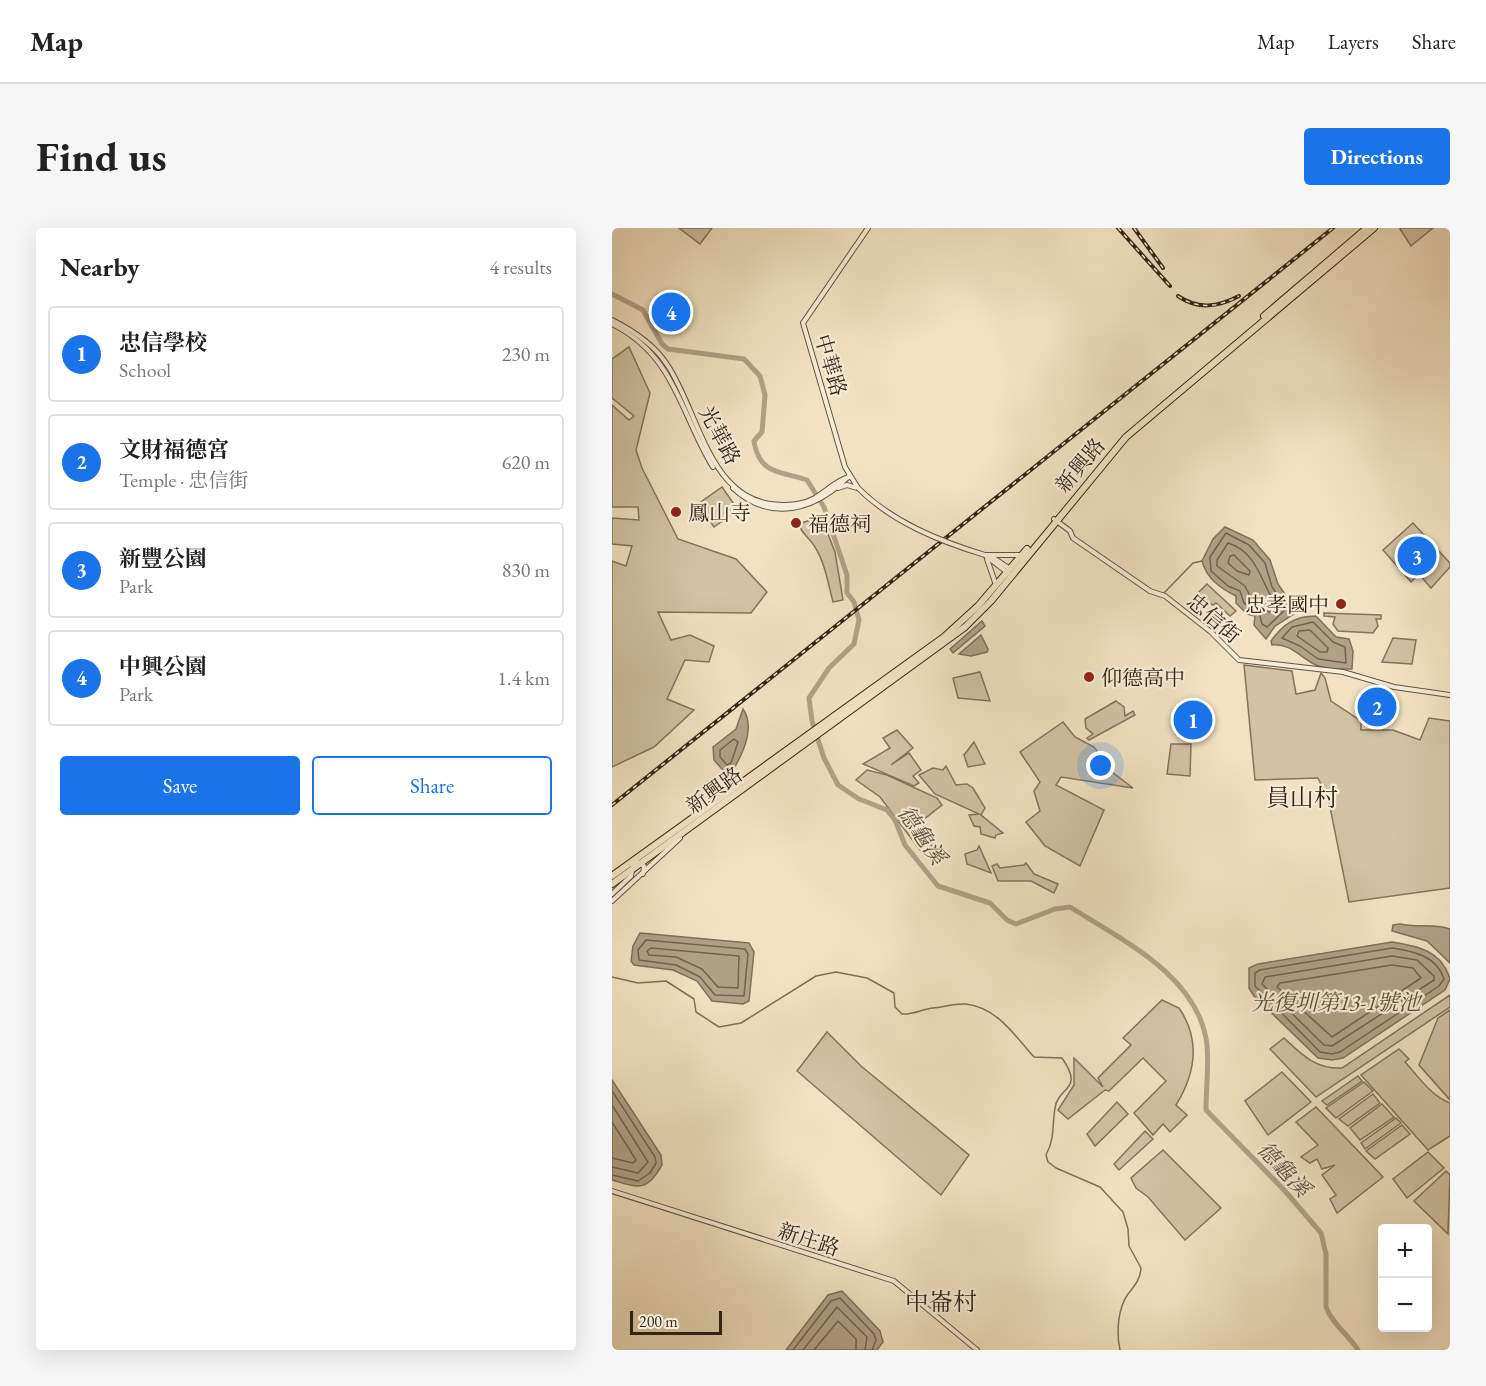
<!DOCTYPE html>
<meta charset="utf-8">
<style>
body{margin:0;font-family:"EB Garamond","Noto Serif TC",serif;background:#f6f6f6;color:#222}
.controls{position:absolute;right:18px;bottom:18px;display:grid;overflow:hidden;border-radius:6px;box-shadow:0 6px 24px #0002}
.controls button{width:54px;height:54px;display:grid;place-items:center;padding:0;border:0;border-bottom:2px solid #e0e0e0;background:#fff;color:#222;font:30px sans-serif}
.scale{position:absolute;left:18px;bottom:15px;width:92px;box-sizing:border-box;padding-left:6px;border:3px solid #322516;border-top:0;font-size:16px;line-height:21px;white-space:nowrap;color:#322516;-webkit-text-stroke:4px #f6edd7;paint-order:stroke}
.you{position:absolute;left:489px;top:538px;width:21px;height:21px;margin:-15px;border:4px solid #fff;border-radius:50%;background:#1a73e8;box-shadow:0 0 0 9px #1a73e833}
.badge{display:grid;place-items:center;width:39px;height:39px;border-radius:50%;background:#1a73e8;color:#fff;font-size:20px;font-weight:700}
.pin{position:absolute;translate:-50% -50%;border:3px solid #fff;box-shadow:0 2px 6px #0006}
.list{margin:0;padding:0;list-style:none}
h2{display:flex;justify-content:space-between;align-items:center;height:78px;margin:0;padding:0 24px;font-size:26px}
h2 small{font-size:20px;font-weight:400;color:#767676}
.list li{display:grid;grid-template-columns:39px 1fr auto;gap:18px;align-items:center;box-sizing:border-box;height:96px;margin:0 12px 12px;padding:0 12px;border:2px solid #e0e0e0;border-radius:6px}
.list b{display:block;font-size:22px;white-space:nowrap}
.list p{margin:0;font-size:20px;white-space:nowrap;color:#767676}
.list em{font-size:20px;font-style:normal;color:#767676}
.actions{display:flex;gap:12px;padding:18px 24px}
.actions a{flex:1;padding:14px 0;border:2px solid #1a73e8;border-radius:6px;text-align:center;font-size:21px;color:#1a73e8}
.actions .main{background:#1a73e8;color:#fff}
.map{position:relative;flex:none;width:838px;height:1122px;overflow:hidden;border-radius:6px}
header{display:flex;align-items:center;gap:36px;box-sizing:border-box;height:84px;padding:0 30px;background:#fff;border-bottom:2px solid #e0e0e0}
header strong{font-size:28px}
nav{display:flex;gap:33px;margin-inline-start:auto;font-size:21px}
.intro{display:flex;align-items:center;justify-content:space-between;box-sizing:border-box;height:144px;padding:0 36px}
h1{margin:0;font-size:42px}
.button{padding:15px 27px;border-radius:6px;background:#1a73e8;color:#fff;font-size:21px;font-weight:700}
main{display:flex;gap:36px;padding:0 36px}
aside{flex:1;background:#fff;border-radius:6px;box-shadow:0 6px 24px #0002}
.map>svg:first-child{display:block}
.green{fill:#d1c3a4;stroke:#82745d;stroke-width:1.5}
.water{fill:#b0a287;stroke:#7e705a;stroke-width:1.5}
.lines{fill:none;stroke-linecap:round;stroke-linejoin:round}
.shore{stroke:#71644e;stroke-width:1.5}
.stream{stroke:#7e705a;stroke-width:1.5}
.river{stroke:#b0a287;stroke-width:5}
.tertiary-casing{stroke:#625441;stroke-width:6}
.primary-casing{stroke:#322516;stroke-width:8}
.tertiary{stroke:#f6edd7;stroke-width:4}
.primary{stroke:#f1e3c1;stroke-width:6}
.rail-casing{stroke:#322516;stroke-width:4}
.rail{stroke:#f6edd7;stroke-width:1.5;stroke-dasharray:4.5;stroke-linecap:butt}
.tertiary-bridge-casing{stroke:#625441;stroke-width:6;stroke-linecap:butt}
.tertiary-bridge{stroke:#f6edd7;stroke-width:4}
.poi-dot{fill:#8f2418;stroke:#f6edd7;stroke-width:2}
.labels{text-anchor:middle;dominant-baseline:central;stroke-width:4.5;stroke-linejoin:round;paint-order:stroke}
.street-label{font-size:21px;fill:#322516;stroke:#f6edd7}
.poi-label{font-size:21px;fill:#322516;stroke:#f6edd7;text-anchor:start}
.water-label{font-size:22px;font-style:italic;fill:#5e513e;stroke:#f6edd7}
.quarter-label{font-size:24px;fill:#322516;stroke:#f6edd7}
</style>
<header>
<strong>Map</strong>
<nav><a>Map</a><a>Layers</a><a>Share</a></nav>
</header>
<div class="intro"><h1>Find us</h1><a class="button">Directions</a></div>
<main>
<aside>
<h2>Nearby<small>4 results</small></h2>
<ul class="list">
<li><span class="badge">1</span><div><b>忠信學校</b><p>School</p></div><em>230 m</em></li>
<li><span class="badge">2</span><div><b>文財福德宮</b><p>Temple · 忠信街</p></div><em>620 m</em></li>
<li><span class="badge">3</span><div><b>新豐公園</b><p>Park</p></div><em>830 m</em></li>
<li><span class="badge">4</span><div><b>中興公園</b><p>Park</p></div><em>1.4 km</em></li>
</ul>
<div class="actions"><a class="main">Save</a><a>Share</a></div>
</aside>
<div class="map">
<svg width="838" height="1122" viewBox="0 0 838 1122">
<rect width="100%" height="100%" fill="#f1e3c1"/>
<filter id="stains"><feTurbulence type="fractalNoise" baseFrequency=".00333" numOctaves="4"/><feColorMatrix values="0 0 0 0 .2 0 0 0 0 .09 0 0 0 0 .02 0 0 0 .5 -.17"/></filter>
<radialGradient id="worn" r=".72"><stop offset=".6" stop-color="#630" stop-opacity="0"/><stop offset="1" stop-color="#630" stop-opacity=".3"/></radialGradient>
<g class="green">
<path d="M67 0H100L88 16Z"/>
<path d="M821 0 799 18 788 1V0Z"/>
<path d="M46 66 68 70 63 99 59 98 43 69Z"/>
<path d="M17 119 38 165 24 222 30 240 66 311 124 331 155 364 139 385 46 384 59 412 78 407 102 418 97 434 73 432 55 471 82 482 42 519 0 539V333L14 338 20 318 0 316V290L27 292 26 279H0V177L17 192 22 188 0 170V131Z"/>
<path d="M110 259 126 282 102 299 86 276Z"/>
<path d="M209 288 223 324 231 372 221 374C216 355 213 335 203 319 198 310 189 306 187 296Z"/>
<path d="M801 295 838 335V339L819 360 807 346 799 354 771 322Z"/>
<path d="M595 356 624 383 618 388 604 375 601 377 585 366Z"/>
<path d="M712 385 769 387V391H764L766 398 761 405 726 403 721 396 723 389 712 388Z"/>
<path d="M781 410 804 412 800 436 770 434Z"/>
<path d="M632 437 680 443 684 466 703 462 709 445 713 450 719 473 749 493V502H781L808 512 817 490 838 493V660L737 674 717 574 706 550 643 552Z"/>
<path d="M368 444 378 473 346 470 341 450Z"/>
<path d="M504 473 512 479 513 488 521 483 523 487 477 512 475 510 481 506 474 500 473 491Z"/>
<path d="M451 494 463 509 482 519 500 544 521 560 449 549 444 557 492 582 468 638 433 618 414 594 428 583 422 563 428 554 408 524Z"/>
<path d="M285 502 301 520 279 537 297 525 309 542 301 548 307 555 302 558 251 536 278 520 271 510Z"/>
<path d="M362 514 373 536 356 539 352 527Z"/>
<path d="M559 516H579L578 548 555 546Z"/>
<path d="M334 538 344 557 355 556 361 560 373 580 369 587 391 605 384 607 383 610 369 606 368 599 362 598 357 587 367 586 323 566 307 547 321 540 331 542Z"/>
<path d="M255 542 275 547 325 570 330 577 306 596 318 617 330 622 329 628 323 632 308 622 268 569 244 552Z"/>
<path d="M367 618 379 645 355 636 353 626 365 622Z"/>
<path d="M414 635 422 646 446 656 442 665 419 653H386L380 638 385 636 388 640 412 637Z"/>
<path d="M838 767V779L704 869 658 821 672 810C691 828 704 841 730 840Z"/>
<path d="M550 772 567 780C589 812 583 846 564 877L575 887 558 904 551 896 541 907 522 885 554 853 531 830 497 863 493 862 456 891 446 882 462 857V830L491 859 486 850 519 817 511 810Z"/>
<path d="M838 782V872L807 837 826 790Z"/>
<path d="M215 804 249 838 357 927 329 967 185 843Z"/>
<path d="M787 821 797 831 793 834C806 848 819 868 838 875V908L816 922 749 847Z"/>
<path d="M670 844 699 874 656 907 633 873Z"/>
<path d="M746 848 750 853 715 877 710 873Z"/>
<path d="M752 854 761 863 724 890 714 880Z"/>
<path d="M761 866 768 875 736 898 727 891Z"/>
<path d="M505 874 516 886 483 918 475 906Z"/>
<path d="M770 876 782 889 748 912 738 900Z"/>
<path d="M704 879 771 949 725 985 718 971 724 967 710 947 723 937 710 941 705 931 698 935 689 929 706 917 684 894Z"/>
<path d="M784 890 789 895 753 921 749 915Z"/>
<path d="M790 897 798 906 763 931 754 923Z"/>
<path d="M533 903 541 911 507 942 502 936Z"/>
<path d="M551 922 609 980 573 1012 536 969 524 960 519 950Z"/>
<path d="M816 924 832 940 795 970 781 951Z"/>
<path d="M834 943 838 947 836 1006 802 973Z"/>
</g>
<g class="water">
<path d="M613 299 641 312 658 332 666 356 685 384 663 398 654 411 642 397 643 388 635 386 624 375V368C608 360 595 351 590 333L601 311Z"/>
<path d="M704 388 724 409 737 411 741 423 740 441C729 441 712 442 702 436 688 429 678 415 660 417L659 413C671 396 683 388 704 388Z"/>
<path d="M370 393 373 398 341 425 338 421Z"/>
<path d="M369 407 376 421 375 424 359 428 347 426Z"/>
<path d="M131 481C145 501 128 531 117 549L102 532 101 519 124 501Z"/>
<path d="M788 696C806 700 820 695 838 701V735L815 713 780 703 781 697Z"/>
<path d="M28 705 137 715 142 724 137 773 131 776 100 773 85 753 61 742 22 737 19 733 21 718Z"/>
<path d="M780 714C806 718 830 723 838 751L833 762 731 830 720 832 706 830 642 768 637 760V740L646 736Z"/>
<path d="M0 852 49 927 50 937C35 964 27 960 0 952Z"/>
<path d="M230 1063 268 1103 271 1114 265 1122H174L216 1067Z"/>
</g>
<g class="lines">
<g class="shore">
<path d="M614 305 637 317 653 335 660 359 675 380 655 399 650 396 647 384 632 375 628 363 616 358 599 343 598 329Z"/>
<path d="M616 315C646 324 649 356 665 378L664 382 657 384 648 375 640 372 633 358 605 338V332Z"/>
<path d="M622 327 638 343 637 347 625 343 616 335 618 328Z"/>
<path d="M701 394 721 414 733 419 734 435 706 431 688 418 670 410 680 399Z"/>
<path d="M698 402 716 420 715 424H708L685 408 687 403Z"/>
<path d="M122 511 126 514 119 535 115 537 108 529V522Z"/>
<path d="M34 712 133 721 136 726 132 768 103 767 88 749 64 737 27 732 26 722Z"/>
<path d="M39 720 127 728 126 760 106 759 90 741 64 729 37 727 35 723Z"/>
<path d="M780 720C801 723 825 728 832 751L827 758 728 824 720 826 708 824 643 758V745L648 742Z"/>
<path d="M780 728 805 732 822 748V752L720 818 712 817 650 756 653 749Z"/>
<path d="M780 737 801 740 809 750 720 809 665 759 668 755Z"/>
<path d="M0 863 43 929 44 935 38 945 26 953 0 947"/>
<path d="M0 877 36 934 26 945 0 939"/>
<path d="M0 894 24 932 21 935 0 930"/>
<path d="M181 1122 219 1073 228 1070 262 1106 264 1112 260 1122"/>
<path d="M191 1122 225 1079 255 1109 253 1122"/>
<path d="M202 1122 226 1093 244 1111V1122"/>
</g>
<g class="stream">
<path d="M552 365 581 335 590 333"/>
<path d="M0 749 26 755 54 753 82 771 84 784 107 799 129 795 204 748 224 744 255 750 282 765 283 779 290 786C300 787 311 781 321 780 331 779 344 775 354 776 386 780 403 808 422 829L450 830C473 863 446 858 443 880 440 898 443 910 434 927L436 934 444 940 488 959 511 984 516 1001 517 1018 529 1040C528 1052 523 1057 516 1066 506 1080 504 1104 508 1122"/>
</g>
<path class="river" d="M0 66 31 82 50 116 56 121 132 131 148 148 153 167 150 204 142 213C147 247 169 243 195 252L212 279 235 347V365L242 374 247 392 242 416 217 440 197 470 200 493 212 530 226 557 247 571 275 582 283 592 293 617 326 658 378 675 395 692 404 696 443 681 458 679C510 712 587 748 595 817 597 838 594 861 594 882L673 963 709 1005 714 1026V1079C720 1096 737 1107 746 1122"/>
<defs>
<g id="tertiary">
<path d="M0 92C22 103 43 117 56 138 90 190 99 289 185 276 209 273 218 254 237 249"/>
<path d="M0 96C63 127 68 185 101 239"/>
<path d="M121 260C159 295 202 282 236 249"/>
<path d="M226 260 235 257 245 260"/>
<path d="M246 260 233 239 191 95 256 0"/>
<path d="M442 291 458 303 461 310 538 363 553 368 599 404 627 432 731 444 782 459 838 467"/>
<path d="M373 327H408"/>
<path d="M374 328 396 345"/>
<path d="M380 329 398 341"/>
<path d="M375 331 384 357"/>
<path d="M0 666 19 648 22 633 32 638 31 646"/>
<path d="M0 673 68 610"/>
<path d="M0 963 282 1053 365 1122"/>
</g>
<g id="primary">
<path d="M652 88 755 0"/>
<path d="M0 648 332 409 366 378 415 321"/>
<path d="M0 656 353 399 379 373 514 209 762 0"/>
</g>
</defs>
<use href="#tertiary" class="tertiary-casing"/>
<use href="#primary" class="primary-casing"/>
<use href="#tertiary" class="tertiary"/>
<use href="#primary" class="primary"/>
<defs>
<g id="rail">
<path d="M506 0 558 58"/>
<path d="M522 0 551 40"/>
<path d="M566 68C586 82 606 79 627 68"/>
<path d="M0 577 721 0"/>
</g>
</defs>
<use href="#rail" class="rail-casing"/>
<use href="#rail" class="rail"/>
<defs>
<path id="tertiary-bridge" d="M246 260C280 294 327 313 373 327"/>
</defs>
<use href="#tertiary-bridge" class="tertiary-bridge-casing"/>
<use href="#tertiary-bridge" class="tertiary-bridge"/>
</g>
<g class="poi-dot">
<circle cx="64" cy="284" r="6"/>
<circle cx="184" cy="295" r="6"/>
<circle cx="729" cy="376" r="6"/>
<circle cx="477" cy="449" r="6"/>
</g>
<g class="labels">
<g class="street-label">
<text transform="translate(219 137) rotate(74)">中華路</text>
<text transform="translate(108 207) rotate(62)">光華路</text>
<text transform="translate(468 237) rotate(-50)">新興路</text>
<text transform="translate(602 390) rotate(41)">忠信街</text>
<text transform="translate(102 562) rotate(-36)">新興路</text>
<text transform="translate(197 1011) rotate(18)">新庄路</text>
</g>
<g class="poi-label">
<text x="76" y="284">鳳山寺</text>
<text x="196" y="295">福德祠</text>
<text x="717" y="376" text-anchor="end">忠孝國中</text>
<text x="489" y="449">仰德高中</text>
</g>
<g class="water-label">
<text transform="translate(310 607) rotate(55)">德龜溪</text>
<text x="724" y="774">光復圳第13-1號池</text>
<text transform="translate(672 941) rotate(47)">德龜溪</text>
</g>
<g class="quarter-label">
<text x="690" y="569">員山村</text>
<text x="329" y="1073">中崙村</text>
</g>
</g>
<rect width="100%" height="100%" filter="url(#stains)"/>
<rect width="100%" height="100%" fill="url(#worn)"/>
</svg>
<div class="controls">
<button>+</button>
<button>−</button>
</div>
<div class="scale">200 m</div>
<div class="you"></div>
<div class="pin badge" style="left:581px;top:492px">1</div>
<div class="pin badge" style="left:765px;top:479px">2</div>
<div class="pin badge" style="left:805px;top:328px">3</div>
<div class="pin badge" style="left:59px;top:84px">4</div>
</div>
</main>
